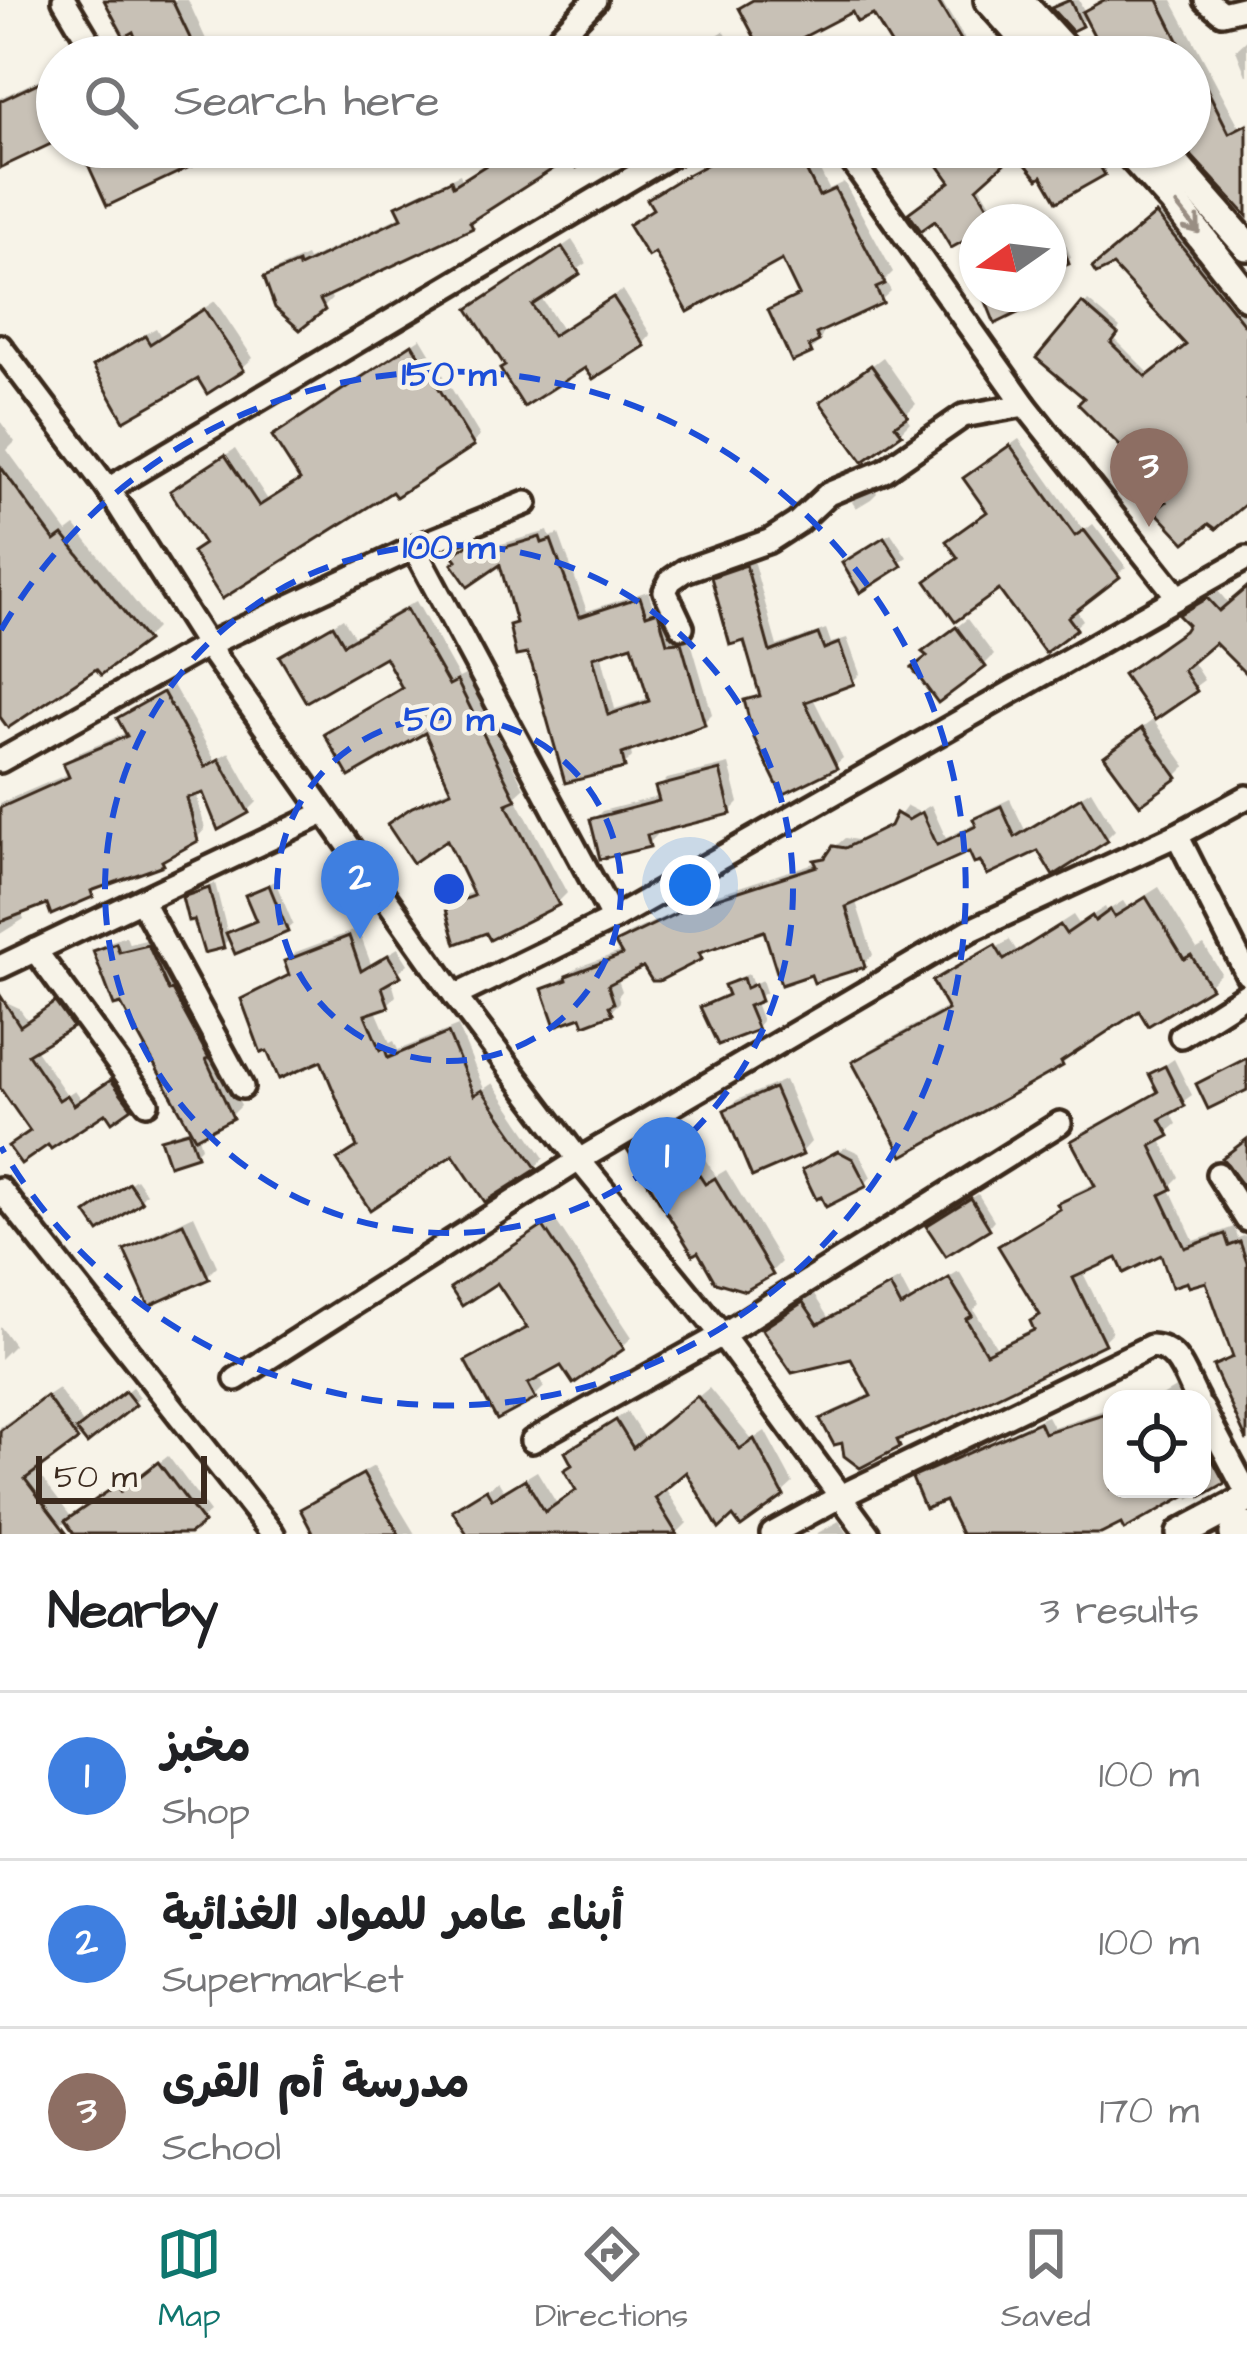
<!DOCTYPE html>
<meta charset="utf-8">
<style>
body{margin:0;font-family:"Architects Daughter","Playpen Sans Arabic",sans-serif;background:#f6f6f6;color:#202124}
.controls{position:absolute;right:36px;bottom:36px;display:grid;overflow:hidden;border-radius:24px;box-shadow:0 3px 9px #0004}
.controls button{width:108px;height:108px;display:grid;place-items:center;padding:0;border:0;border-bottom:3px solid #e0e0e0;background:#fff;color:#202124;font:60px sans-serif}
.compass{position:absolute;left:959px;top:204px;width:108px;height:108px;border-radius:50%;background:#fff;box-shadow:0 3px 9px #0004;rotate:256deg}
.scale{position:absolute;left:36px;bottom:30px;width:171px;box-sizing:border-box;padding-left:12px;border:6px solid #3b2a1e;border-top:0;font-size:33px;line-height:42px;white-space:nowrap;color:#3b2a1e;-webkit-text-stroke:9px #f7f3e8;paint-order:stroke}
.you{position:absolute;left:690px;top:885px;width:42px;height:42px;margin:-30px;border:9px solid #fff;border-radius:50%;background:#1a73e8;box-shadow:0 0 0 18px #1a73e833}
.badge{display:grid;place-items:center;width:78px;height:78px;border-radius:50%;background:#0f766e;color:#fff;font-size:39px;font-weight:700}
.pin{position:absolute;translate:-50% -99px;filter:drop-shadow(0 3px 6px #0008)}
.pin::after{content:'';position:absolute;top:63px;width:42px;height:36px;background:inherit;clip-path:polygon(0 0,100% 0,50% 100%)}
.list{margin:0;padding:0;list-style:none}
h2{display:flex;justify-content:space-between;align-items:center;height:156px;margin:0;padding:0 48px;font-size:51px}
h2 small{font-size:39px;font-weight:400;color:#757577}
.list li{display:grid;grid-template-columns:78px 1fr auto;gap:36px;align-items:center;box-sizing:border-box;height:168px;padding:0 48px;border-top:3px solid #e0e0e0}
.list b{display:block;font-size:45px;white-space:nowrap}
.list p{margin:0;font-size:39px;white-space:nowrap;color:#757577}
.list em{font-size:39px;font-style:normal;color:#757577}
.icon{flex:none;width:66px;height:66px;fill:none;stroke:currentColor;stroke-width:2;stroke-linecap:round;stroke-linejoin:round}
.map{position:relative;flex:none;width:1247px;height:1534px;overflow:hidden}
.search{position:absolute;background:#fff;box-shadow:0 3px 9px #0004;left:36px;right:36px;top:36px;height:132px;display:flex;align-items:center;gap:30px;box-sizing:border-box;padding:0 42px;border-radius:66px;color:#757577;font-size:45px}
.sheet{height:660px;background:#fff}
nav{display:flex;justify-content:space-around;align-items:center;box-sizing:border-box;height:168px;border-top:3px solid #e0e0e0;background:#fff;font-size:33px;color:#757577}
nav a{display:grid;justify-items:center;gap:6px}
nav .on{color:#0f766e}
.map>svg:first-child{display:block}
.shadow{fill:#0003;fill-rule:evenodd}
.building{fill:#c8c1b6;stroke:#3b2a1e;stroke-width:3;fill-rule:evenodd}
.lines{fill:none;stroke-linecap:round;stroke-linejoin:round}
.street-casing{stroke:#3b2a1e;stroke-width:30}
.secondary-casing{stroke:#3b2a1e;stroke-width:36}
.street{stroke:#f7f3e8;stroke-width:21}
.secondary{stroke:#f7f3e8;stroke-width:27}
.oneway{stroke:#998e83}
.ring{fill:none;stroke:#1d4ed8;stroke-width:6;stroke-dasharray:21 15}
.centre{fill:#1d4ed8;stroke:#f7f3e8;stroke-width:6}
.ring-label{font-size:36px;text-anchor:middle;font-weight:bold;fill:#1d4ed8;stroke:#f7f3e8;stroke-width:9;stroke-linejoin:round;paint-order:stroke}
</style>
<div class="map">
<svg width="1247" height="1534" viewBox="0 0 1247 1534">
<rect width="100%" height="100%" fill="#f7f3e8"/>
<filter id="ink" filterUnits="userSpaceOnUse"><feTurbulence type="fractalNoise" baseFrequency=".00833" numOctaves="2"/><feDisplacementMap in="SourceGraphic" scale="24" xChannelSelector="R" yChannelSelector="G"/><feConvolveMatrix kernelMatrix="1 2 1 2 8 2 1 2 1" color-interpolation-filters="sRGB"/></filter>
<g filter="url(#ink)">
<g class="shadow">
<path d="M107 0H188L214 57H146L135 28Z"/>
<path d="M756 0H941L969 46 977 41 989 57H902L875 11Z"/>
<path d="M1067 0H1079L1085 13 1101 0H1172L1239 126 1247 122V212L1188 147 1190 57H1108L1087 17 1080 24 1055 9Z"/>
<path d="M724 31 732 44 717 57H681Z"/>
<path d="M1247 40V78L1236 50Z"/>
<path d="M55 72 57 138 0 151V98Z"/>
<path d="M514 147H608L571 154 478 213 480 217 471 226 329 293 332 299 323 308 268 277 277 269 306 256 308 260 403 215 399 206 408 198 460 174 462 180Z"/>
<path d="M750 147H808L829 189 844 182 893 272 885 280 891 291 881 300 826 326 820 341 811 350 771 310 800 292 783 256 656 248 632 225 655 207 651 200 660 190 731 150 734 155Z"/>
<path d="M929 147H1091L1106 170 1043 172 1015 150 978 182 1002 222H977V270L964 237 936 217 954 182Z"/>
<path d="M1162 212 1247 319V499L1170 502 1089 398 1041 358 1088 301 1120 328 1113 337 1151 375 1190 344 1114 262 1096 269Z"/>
<path d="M1057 221 1071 258 1049 268V224Z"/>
<path d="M572 240 587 263 540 296 562 330 623 290 651 335 643 344 586 364 508 366 472 309Z"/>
<path d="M215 301 253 358 242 368 199 375 96 367 106 356 156 328 161 337Z"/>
<path d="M421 338 480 436 472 444 393 488 207 543 174 491 182 483 235 449 268 500 303 478 284 429Z"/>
<path d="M883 357 916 404 905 415 910 422 900 432 824 402Z"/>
<path d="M0 421 15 442 7 450 67 532 75 526 156 628 145 639 97 665 0 712Z"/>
<path d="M1019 439 1084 531 1093 524 1126 567 1075 608 1083 620 1075 627 1000 586 961 557 990 511 974 471Z"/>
<path d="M875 489 877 493 871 499 856 508 852 502 858 496Z"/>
<path d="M548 531 550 537 559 534 587 611 648 591 654 609 666 605 675 637 689 635 712 714 704 722 630 748 632 757 624 765 529 650 512 626 518 620 501 560 465 547 479 537 483 543 488 539 494 546ZM633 641 651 697 615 709 601 652Z"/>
<path d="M891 533 907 557 861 589 852 558Z"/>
<path d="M753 560 777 646 826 629 831 643 847 638 860 674 852 682 812 696 843 758 835 765 747 701 762 691 746 637 714 578 722 571Z"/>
<path d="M1247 589V671L1215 638 1191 660 1204 680 1156 716 1191 625 1182 615 1218 591 1229 604Z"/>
<path d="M416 601 459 678 467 674 524 788 515 796 567 893 557 903 449 907 458 898 475 891 448 835 400 815 425 799 453 787 426 729 327 734 404 685 386 653 283 657 343 618 354 636Z"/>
<path d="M967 619 994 655 984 665 930 655 936 643Z"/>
<path d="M173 685 215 760 229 752 257 802 248 811 204 789 196 792 205 829 196 839 162 862 102 884 92 894 48 900 21 911 24 919 0 934V803L70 773 66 763 76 754 128 732 120 718Z"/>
<path d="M1153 720 1186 766 1176 776 1118 746Z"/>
<path d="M729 764 739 803 730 812 656 830 657 835 648 844 594 819 602 811 661 796 659 788 667 779Z"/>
<path d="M1091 790 1115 830 1106 839 1039 848H971L855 899 873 955 863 964 766 927 710 946 700 956 644 963 617 977 622 991 618 996 620 1002 611 1011 582 1013 546 990 578 967 623 951 618 943 627 934 702 899 817 862 845 838 857 840 895 822 907 806 919 812 931 805 946 838 978 822 977 819 986 810 1010 799 1025 830Z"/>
<path d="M275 881 293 924 286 930 231 937 223 945 185 898 215 883 228 935 236 927 258 918 248 895Z"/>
<path d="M1159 887 1197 949 1204 945 1221 973 1209 985 1140 1007 1062 1064 856 1063 868 1051 949 1006 935 982 945 972V977L1010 940 1007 936 1017 951 1073 915 1079 924 1105 907 1107 911 1123 901 1127 907Z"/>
<path d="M358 929 371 964 398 948 408 964 391 978 396 996 387 1005 375 1008 390 1043 394 1041 398 1050 458 1026 484 1089 493 1083 544 1158 535 1167 454 1151 360 1146 323 1057 244 999 251 993V997L304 971 287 962 296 952Z"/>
<path d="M126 936 129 944 158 937 241 1106 231 1116 197 1133 201 1147 195 1153 164 1140 170 1134 193 1127 97 952 106 943Z"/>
<path d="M749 974 753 984 762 980 766 992 754 1000 762 1021 756 1028 703 1007 730 992 727 986 734 979Z"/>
<path d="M63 998 78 1018 34 1047 67 1095 75 1090 82 1100 120 1075 137 1099 130 1106 33 1130 0 1082V1003L2 1000 19 1008 28 1021Z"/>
<path d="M1174 1059 1192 1095 1170 1111 1177 1124 1160 1138 1179 1177 1169 1187 1194 1241 1234 1227 1238 1238 1247 1235V1434L1217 1367 1235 1354 1207 1278 1163 1251 1118 1254 1082 1271 1112 1332 1103 1341 907 1435 898 1444 844 1440 824 1420 833 1411 872 1393 853 1356 775 1321 814 1295 828 1317 900 1279 911 1300 959 1271 979 1304 974 1310 996 1346 1036 1327 1033 1321 1042 1312 1002 1246 1062 1207 1070 1195 1097 1182 1074 1141 1083 1132 1160 1090 1152 1074Z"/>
<path d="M785 1080 811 1142 801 1153 727 1110 737 1100Z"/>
<path d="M678 1118 716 1176 726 1170 781 1262 771 1272 631 1150Z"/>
<path d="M846 1147 859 1153 871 1177 865 1184 805 1171Z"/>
<path d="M136 1179 146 1193 140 1200 96 1207Z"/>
<path d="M978 1194 994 1220 988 1227 936 1220Z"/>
<path d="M194 1215 217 1266 207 1276 127 1251 138 1241Z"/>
<path d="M554 1218 632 1337 622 1347 562 1362 538 1375 544 1387 534 1397 468 1362 478 1352 528 1325 498 1279 454 1289Z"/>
<path d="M0 1326 14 1345 0 1359Z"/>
<path d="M1182 1384 1190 1399H1157Z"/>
<path d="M132 1387 140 1397 134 1403 81 1432 34 1468 72 1518 126 1479 130 1486 168 1456 210 1512 183 1534H77L68 1520 52 1534H0V1427L58 1388 84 1425Z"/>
<path d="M709 1388 752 1440 765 1431 793 1483 782 1493 687 1467 664 1486 687 1523 676 1534H471L456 1510 498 1481 504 1491 537 1471 557 1504 579 1488 575 1463 568 1453 579 1442 627 1412 645 1440Z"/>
<path d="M1112 1407V1489H1202V1420L1231 1472 1189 1499 1187 1491 1094 1534H964L947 1497 916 1479 924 1471 1047 1416 1053 1427Z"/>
<path d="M374 1466 415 1534H317L304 1509 314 1499Z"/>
<path d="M839 1521 848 1534H816Z"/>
</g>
<g class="building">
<path d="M104 0H172L199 57H143L133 32 124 37Z"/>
<path d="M753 0H937L971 57H899L873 15 857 22 852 12 765 57 739 8Z"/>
<path d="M1070 0 1082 26 1072 31 1051 8Z"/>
<path d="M1104 0H1158L1182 48 1163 57H1105L1082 12Z"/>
<path d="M1190 55 1229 133 1247 124V216L1190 154Z"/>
<path d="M44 80 57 108V141L0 168V101Z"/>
<path d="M114 147H232L107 206 86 160Z"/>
<path d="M515 147H612L576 168 570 158 470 222 473 228 320 300 325 310 300 330 275 308 264 277 298 263 299 267 402 218 396 206 451 180 453 186Z"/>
<path d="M754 147H783L787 154 796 150 819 196 835 189 885 284 876 288 883 303 816 334 819 341 809 346 812 353 792 362 768 310 799 295 782 260 688 312 655 253 648 257 628 225 653 209 647 199 678 180 721 157 724 163Z"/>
<path d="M925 147H1089L1105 175 1057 202 1042 176 1038 179 1016 153 977 188 998 222H977L976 276 962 242 951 248 935 221 921 231 908 213 950 182Z"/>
<path d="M1156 214 1247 328V503L1216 529 1209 524 1185 543 1155 511 1166 502 1122 460 1128 454 1078 404 1084 398 1036 358 1082 303 1118 334 1111 343 1146 377 1186 345 1113 266 1096 274 1092 268Z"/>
<path d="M1051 215 1069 264 1049 272V216Z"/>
<path d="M562 247 580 274 532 305 552 336 613 297 645 346 593 379 585 368 524 407 500 369 505 366 468 309Z"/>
<path d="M983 294H1024L1030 307 995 324Z"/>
<path d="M204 309 244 370 207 394 198 379 124 421 93 366 145 336 150 344Z"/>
<path d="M412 344 474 446 396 497 392 492 222 599 192 552 204 544 170 491 225 455 259 506 300 480 272 436Z"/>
<path d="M871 365 908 416 895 425 902 434 863 462 820 402Z"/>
<path d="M1010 445 1075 536 1084 530 1120 577 1068 617 1077 629 1045 653 999 590 955 622 926 581 958 558 946 541 987 512 963 478Z"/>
<path d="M0 466 55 541 63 535 147 641 101 675 96 669 8 728 0 717Z"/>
<path d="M540 537 542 543 551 540 579 617 640 597 646 615 658 611 667 643 681 642 705 725 622 754 625 768 565 783 532 665 527 654 516 656 509 625 516 623 500 565 468 587 452 564 457 560 453 555 470 543 474 548 479 545 485 553ZM632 645 649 701 608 715 593 657Z"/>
<path d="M884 537 902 566 860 593 842 563Z"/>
<path d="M746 565 770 652 818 634 824 649 839 643 854 684 805 702 837 768 782 795 754 738 744 700 760 696 744 641 730 645 711 577Z"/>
<path d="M1247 587V675L1215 643 1183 670 1197 691 1155 720 1123 674 1184 631 1188 625 1178 615 1207 598 1219 611Z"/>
<path d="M406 609 449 685 457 681 516 800 506 804 559 905 490 940 486 933 456 944 445 906 474 896 447 840 413 863 387 824 412 807 451 791 425 733 349 777 324 734 402 688 385 657 306 702 279 656 333 625 344 644Z"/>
<path d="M956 627 986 667 938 703 912 668 927 656 922 652Z"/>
<path d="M163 692 205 767 219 759 249 813 218 830 203 793 187 798 198 841 162 861 164 865 91 891 93 897 51 915 47 904 0 922V808L69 777 63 763 127 736 117 718Z"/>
<path d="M1142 728 1178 778 1140 805 1104 756Z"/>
<path d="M720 770 731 814 647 835 650 847 600 859 590 819 659 801 655 787Z"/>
<path d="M1081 797 1108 841 1053 876 1038 851 987 875 980 861 974 863 969 852 846 907 865 967 814 983 811 975 781 985 764 931 699 953 702 959 659 981H652L643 967 608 985 614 1003 609 1006 613 1014 584 1025 581 1017 555 1026 542 989 567 980 566 976 622 955 615 943 690 907 817 866 814 860 825 858 833 846 845 848 890 826 896 813 908 820 922 812 937 845 976 826 973 819 1001 806 1015 837Z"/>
<path d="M269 885 288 932 235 954 226 933 256 921 245 895Z"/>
<path d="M209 888 224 948 204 953 194 920 188 921 182 897Z"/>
<path d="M1146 897 1184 959 1191 955 1211 988 1148 1026 1139 1011 1061 1062 1063 1066 903 1156 852 1062 948 1010 932 981 995 945 1004 960 1060 925 1066 934 1092 916 1095 921 1110 910 1114 917Z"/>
<path d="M349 936 361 971 388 955 401 976 382 987 389 1007 365 1015 380 1050 385 1049 388 1058 448 1033 474 1095 482 1090 537 1169 485 1202 453 1155 370 1210 337 1160 357 1147 321 1061 279 1079 267 1051 261 1053 241 999 289 975 284 961Z"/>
<path d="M116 943 119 952 148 945 169 991 172 990 209 1058 206 1059 233 1118 195 1138 121 1004 114 1006 93 951Z"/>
<path d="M743 978 746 988 755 984 761 1001 748 1006 758 1030 718 1045 700 1007 728 995 724 985Z"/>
<path d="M0 995 20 1026 55 1002 73 1027 28 1054 59 1100 67 1095 74 1105 111 1080 132 1108 112 1122 106 1113 51 1149 48 1145 21 1164 8 1146 30 1131 0 1088Z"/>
<path d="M1247 1058V1090L1208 1109 1196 1084Z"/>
<path d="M1165 1066 1185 1106 1160 1119 1170 1136 1151 1146 1172 1189 1160 1195 1185 1248 1225 1234 1229 1246 1240 1242 1247 1263V1441L1213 1366 1233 1357 1206 1282 1189 1287 1187 1282 1172 1287 1161 1255 1124 1273 1117 1258 1073 1278 1105 1344 950 1419 897 1440 900 1447 860 1468 844 1456 842 1443 834 1445 820 1419 871 1396 851 1359 792 1373 762 1329 803 1302 818 1324 890 1286 901 1307 949 1278 972 1316 966 1319 986 1353 1034 1330 1030 1321 1040 1315 998 1246 1060 1209 1057 1204 1095 1186 1071 1141 1158 1092 1149 1074Z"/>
<path d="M774 1088 803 1155 752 1177 724 1110Z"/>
<path d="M667 1126 705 1184 715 1178 773 1275 745 1291 715 1282 698 1252 693 1255 627 1149Z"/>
<path d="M188 1131 197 1156 169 1165 160 1139Z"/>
<path d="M1247 1139V1191L1222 1158Z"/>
<path d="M838 1151 853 1159 867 1186 826 1207 821 1197 816 1199 802 1170Z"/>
<path d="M129 1183 142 1202 99 1232 86 1213Z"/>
<path d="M971 1198 990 1229 946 1256 926 1226Z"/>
<path d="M183 1223 209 1279 149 1306 124 1250Z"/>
<path d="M543 1226 624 1349 573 1384 561 1366 528 1384 536 1399 497 1420 465 1361 527 1328 497 1283 462 1306 450 1288Z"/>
<path d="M125 1391 136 1405 87 1444 76 1430Z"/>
<path d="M46 1396 78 1440 25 1479 67 1534H0V1431Z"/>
<path d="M697 1396 740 1449 754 1439 784 1496 741 1527 733 1516 719 1529 686 1472 655 1498 677 1534H467L452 1510 486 1489 492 1499 525 1479 545 1512 576 1490 564 1470 572 1465 565 1452 616 1420 633 1448Z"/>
<path d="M1112 1411V1489H1197L1124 1530 1121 1524 1101 1534H961L945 1501 925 1509 912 1478 1039 1422 1044 1433Z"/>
<path d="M1202 1440 1225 1483 1202 1496Z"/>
<path d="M158 1462 204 1523 190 1534H74L65 1521 117 1485 121 1491Z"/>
<path d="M363 1474 399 1534H313L300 1509Z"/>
</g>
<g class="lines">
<defs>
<g id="street">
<path d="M64 0 98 57"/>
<path d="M1206 0 1222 13 1247 7"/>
<path d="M560 36 595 0"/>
<path d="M842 147 1025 405 1177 596"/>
<path d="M0 346 108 489 207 645 455 996 579 1160 722 1335 868 1534"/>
<path d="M108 489 684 147"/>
<path d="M414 548 613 919"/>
<path d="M682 627 665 591 671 580 684 571 769 541 797 523 828 494 884 471 963 416 1025 405"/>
<path d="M0 761 207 645 414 548 526 503"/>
<path d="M1177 835 1247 974"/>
<path d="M142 902 242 1087"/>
<path d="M35 950 147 1103"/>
<path d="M0 967 324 813"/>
<path d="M455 996 613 919 1247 558"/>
<path d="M1181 1036 1247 994"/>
<path d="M1218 1174 1247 1220"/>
<path d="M0 1189 273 1534"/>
<path d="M236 1379 579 1160 969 931 1177 835 1247 797"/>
<path d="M1202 1408 1247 1493"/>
<path d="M532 1441 722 1335 1060 1123"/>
<path d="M772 1534 841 1496 1151 1346C1179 1347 1185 1377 1197 1399"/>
</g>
<g id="secondary">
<path d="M989 0 1040 57"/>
<path d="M1019 0 1071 57"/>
<path d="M1124 147 1173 201 1247 296"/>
<path d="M1160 147 1247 246"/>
<path d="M1181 1534 1247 1499"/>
<path d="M1234 1534 1247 1527"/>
</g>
</defs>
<use href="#street" class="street-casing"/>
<use href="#secondary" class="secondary-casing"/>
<use href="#street" class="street"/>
<use href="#secondary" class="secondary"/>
</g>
<defs><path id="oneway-shaft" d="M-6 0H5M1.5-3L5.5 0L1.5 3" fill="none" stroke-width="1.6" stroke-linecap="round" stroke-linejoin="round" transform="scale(3)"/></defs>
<use class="oneway" href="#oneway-shaft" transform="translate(1188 219) rotate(51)"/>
</g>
<g class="ring">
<circle cx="449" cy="889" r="172"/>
<circle cx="449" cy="889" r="344"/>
<path d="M1 630A517 517 0 1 1 1 1147"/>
</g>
<circle cx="449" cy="889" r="18" class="centre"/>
<g class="ring-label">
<text x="449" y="385">150 m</text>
<text x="449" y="558">100 m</text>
<text x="449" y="730">50 m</text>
</g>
</svg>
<div class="controls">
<button><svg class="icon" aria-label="locate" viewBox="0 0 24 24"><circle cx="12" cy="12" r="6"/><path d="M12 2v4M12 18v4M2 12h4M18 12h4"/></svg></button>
</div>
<svg class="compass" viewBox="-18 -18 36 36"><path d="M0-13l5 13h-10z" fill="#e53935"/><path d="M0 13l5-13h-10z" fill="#757577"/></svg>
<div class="scale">50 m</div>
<div class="you"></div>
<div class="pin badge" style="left:667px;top:1216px;background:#3f7fe0">1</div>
<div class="pin badge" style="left:360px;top:939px;background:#3f7fe0">2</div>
<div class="pin badge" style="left:1149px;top:527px;background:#8d6e63">3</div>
<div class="search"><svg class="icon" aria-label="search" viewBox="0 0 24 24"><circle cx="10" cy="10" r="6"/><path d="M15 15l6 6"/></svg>Search here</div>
</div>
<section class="sheet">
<h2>Nearby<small>3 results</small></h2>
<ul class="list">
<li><span class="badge" style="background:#3f7fe0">1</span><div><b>مخبز</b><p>Shop</p></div><em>100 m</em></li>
<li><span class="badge" style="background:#3f7fe0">2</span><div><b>أبناء عامر للمواد الغذائية</b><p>Supermarket</p></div><em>100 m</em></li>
<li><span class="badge" style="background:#8d6e63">3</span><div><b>مدرسة أم القرى</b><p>School</p></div><em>170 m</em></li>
</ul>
</section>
<nav>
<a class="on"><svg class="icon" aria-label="map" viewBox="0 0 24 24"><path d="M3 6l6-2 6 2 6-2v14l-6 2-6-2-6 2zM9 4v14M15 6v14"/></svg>Map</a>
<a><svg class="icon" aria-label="directions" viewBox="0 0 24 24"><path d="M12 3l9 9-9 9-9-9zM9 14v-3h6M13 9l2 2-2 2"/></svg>Directions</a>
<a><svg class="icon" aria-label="saved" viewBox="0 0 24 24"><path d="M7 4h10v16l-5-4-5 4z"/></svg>Saved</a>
</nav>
